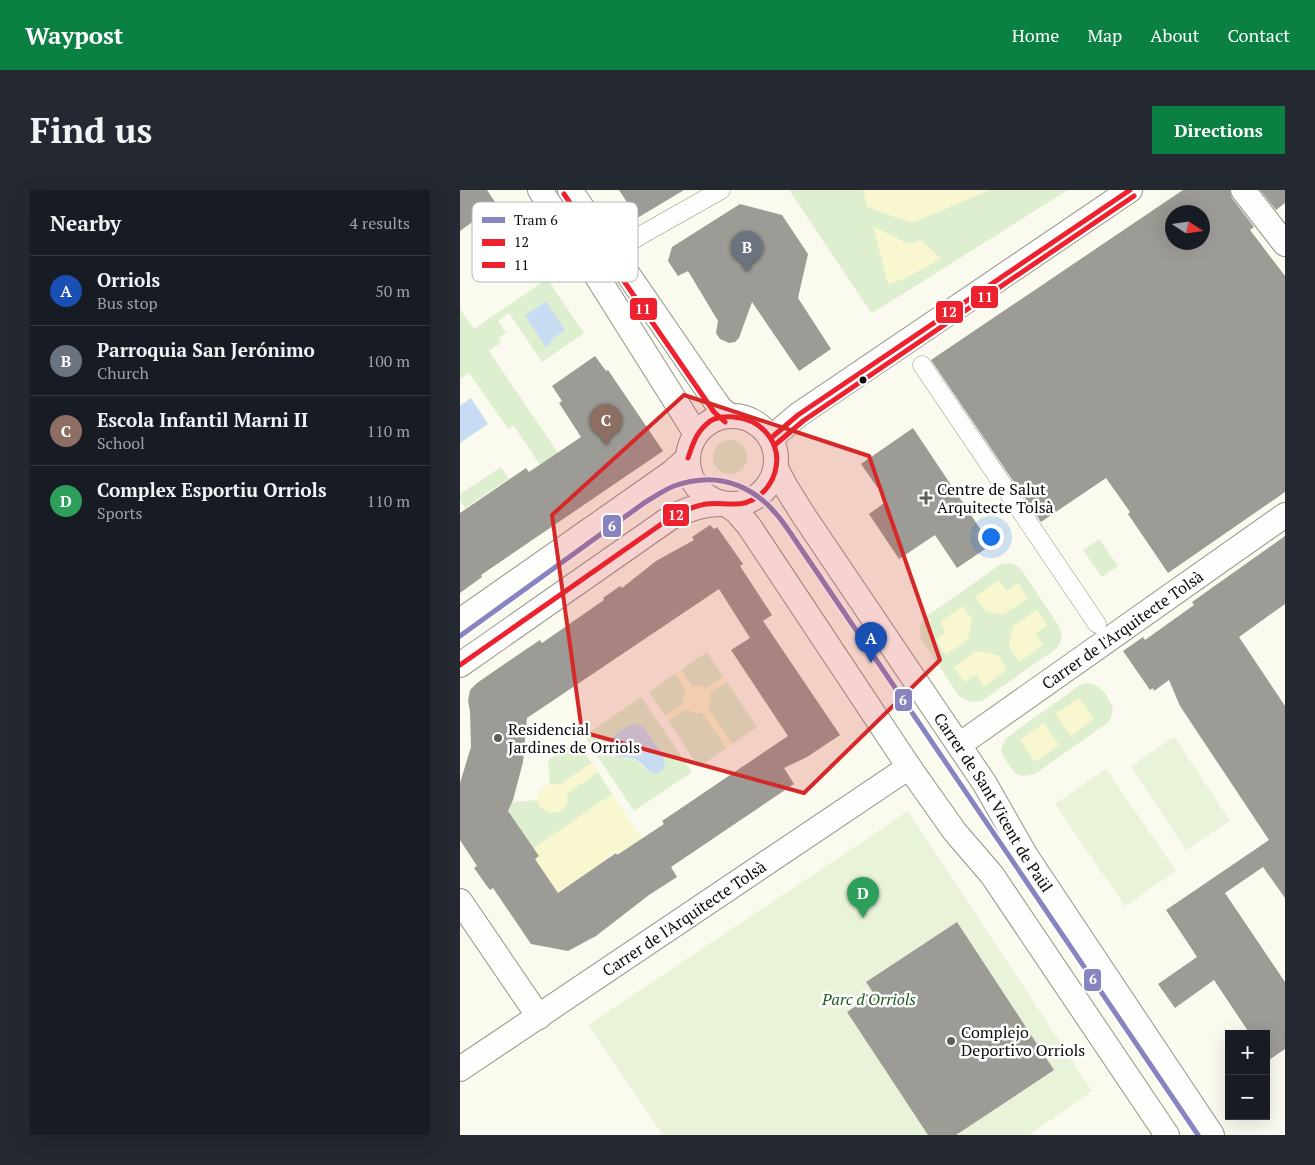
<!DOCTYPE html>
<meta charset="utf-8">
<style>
body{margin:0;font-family:"PT Serif",serif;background:#242831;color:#f1f3f6}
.controls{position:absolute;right:15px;bottom:15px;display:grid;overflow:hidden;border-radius:0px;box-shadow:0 5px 20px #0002}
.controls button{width:45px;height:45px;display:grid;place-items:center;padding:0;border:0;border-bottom:1px solid #363941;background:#171b24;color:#f1f3f6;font:25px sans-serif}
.compass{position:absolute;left:705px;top:15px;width:45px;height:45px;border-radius:50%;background:#171b24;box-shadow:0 5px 20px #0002;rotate:102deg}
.you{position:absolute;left:530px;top:346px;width:18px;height:18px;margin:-12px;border:4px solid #fff;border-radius:50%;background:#1a73e8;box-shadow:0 0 0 8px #1a73e833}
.badge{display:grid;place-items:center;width:32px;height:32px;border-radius:50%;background:#0b8043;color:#fff;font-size:16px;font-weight:700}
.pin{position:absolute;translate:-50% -41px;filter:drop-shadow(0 1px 2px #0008)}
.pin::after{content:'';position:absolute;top:26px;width:18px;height:15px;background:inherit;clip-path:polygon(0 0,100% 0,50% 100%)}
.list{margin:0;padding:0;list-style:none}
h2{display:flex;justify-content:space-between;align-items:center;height:65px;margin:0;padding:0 20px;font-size:21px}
h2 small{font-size:16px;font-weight:400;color:#9ea1a6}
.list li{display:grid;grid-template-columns:32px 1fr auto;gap:15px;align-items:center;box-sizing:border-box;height:70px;padding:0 20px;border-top:1px solid #363941}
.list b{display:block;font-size:19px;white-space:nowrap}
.list p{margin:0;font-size:16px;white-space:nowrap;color:#9ea1a6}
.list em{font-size:16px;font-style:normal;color:#9ea1a6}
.map{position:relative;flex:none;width:825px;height:945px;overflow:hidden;border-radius:0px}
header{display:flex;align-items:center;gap:30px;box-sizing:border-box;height:70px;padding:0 25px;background:#0b8043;color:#fff}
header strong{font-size:24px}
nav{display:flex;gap:28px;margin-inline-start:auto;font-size:18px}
.intro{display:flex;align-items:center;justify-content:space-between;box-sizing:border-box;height:120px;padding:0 30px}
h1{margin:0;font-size:35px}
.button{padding:12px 22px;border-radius:0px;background:#0b8043;color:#fff;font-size:18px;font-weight:700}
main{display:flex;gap:30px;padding:0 30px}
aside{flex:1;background:#171b24;border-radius:0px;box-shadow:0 5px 20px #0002}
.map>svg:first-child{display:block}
.green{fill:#ddefcf;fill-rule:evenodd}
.sand{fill:#f9f7d0}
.pitch{fill:#e8f3d9}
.water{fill:#c7dcf2}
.building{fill:#9c9b95;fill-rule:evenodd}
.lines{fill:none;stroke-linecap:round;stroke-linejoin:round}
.pedestrian-casing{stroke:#93938d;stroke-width:19}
.minor-casing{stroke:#93938d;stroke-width:26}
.pedestrian{stroke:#fefefc;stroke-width:18}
.minor{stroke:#fefefc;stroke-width:24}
.bus-1-casing{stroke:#fff;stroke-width:9}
.bus-2-casing{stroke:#fff;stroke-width:9}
.bus-1{stroke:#ed222e;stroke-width:5}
.bus-2{stroke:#ed222e;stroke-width:5}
.tram-1-casing{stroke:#fff;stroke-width:9}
.tram-1{stroke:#8884bf;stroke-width:5}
.marked{fill:#d62828;fill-opacity:0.2;stroke:#d62828;stroke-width:4;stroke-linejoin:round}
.bus-dot{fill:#0b0b0b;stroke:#fff;stroke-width:2}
.poi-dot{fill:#5f5f5a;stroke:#fff;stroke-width:2}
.labels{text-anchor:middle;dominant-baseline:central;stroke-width:5;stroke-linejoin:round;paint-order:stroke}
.poi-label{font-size:16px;fill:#0b0b0b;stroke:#fff;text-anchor:start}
.street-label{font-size:16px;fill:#0b0b0b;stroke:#fff}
.park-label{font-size:16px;font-style:italic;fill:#215f1f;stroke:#fff}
.key{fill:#fff;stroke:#b6b6b6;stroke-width:1}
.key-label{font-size:14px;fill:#0b0b0b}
.line-badge{stroke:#fff;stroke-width:2}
.badge-label{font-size:14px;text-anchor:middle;font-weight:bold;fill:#fff}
</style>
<header>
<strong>Waypost</strong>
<nav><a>Home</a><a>Map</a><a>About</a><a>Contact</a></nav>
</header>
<div class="intro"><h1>Find us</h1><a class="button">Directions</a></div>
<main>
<aside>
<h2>Nearby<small>4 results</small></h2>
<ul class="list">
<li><span class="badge" style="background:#1a4fb4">A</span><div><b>Orriols</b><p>Bus stop</p></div><em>50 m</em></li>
<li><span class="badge" style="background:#6b7280">B</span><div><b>Parroquia San Jerónimo</b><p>Church</p></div><em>100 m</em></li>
<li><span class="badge" style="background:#8d6e63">C</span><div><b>Escola Infantil Marni II</b><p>School</p></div><em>110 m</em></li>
<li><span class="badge" style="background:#2e9e5b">D</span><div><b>Complex Esportiu Orriols</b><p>Sports</p></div><em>110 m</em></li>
</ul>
</aside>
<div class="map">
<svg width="825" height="945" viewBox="0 0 825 945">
<rect width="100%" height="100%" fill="#fafaee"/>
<g class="green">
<path d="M329 0H608L414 122 410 121Z"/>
<path d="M87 89 124 143 82 172 49 123 38 131 46 143 38 148 41 153 29 161 98 263 80 275 54 236 48 239 9 183 0 189V119L14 139ZM86 112 105 140 89 151Z"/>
<circle cx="270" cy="267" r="17"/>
<path d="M41 277 49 289 5 318 0 310V304Z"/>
<path d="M639 349 658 376 642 387 623 360Z"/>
<path d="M549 373 556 375 561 379 599 436C603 445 602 450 597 458L522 511C513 513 507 512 499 506L461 449C459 440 460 435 464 428L541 374Z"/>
<path d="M247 462 263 487 246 499 243 496H232L221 480Z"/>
<path d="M215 484 226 500 223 510V514L205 526 189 502Z"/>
<path d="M267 492 297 537 272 554 248 518 249 515V503Z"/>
<path d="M625 493C640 493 649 506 653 519L650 531 575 584 563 586 556 584 552 579 543 566 541 560 545 549 620 495Z"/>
<path d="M181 507 232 582 174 621 124 546ZM175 533 185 538 204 567 205 576 200 582 186 580 175 569 153 566 149 561 150 549 170 535Z"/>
<path d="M226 519 238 523 242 522 266 558 239 577 208 531Z"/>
<path d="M117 551 132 573 99 595 90 594 88 570Z"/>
<path d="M138 582 152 604 73 659 46 624 52 612 78 610V612L106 604Z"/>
</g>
<g class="sand">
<path d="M403 0H530L452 33 407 17Z"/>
<path d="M413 36 448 54 461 50 481 69 444 89 428 94Z"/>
<path d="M539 390 546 401 558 393 568 408 543 425 526 421 515 407Z"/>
<path d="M503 416 512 429 508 449 486 465 476 450 486 442 480 432Z"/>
<path d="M577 420 587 436 575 443 583 455 559 472 549 456 553 436Z"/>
<path d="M517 461 538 465 547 480 524 496 516 485 504 492 494 477Z"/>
<path d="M221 480 232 496 239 495 246 498 263 487 267 492 250 503 251 511 248 518 272 554 266 558 242 523H234L226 519 208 531 205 526 223 514V506L226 500 215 484Z"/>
<path d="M619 508 634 529 611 546 595 524Z"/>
<path d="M584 533 599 555 575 572 560 550Z"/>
<path d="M132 573 138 582 107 604C113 636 63 621 81 600 86 594 92 593 99 595Z"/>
<path d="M152 604 182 648 157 665 155 662 147 667 149 670C133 678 121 686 109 700L107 697 98 703 75 669 73 659Z"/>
</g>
<g class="pitch">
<path d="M714 547 770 631 726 660 671 576Z"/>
<path d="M646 579 716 681 665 716 595 614Z"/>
<path d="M448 621 632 901 569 945H203L128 835Z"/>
</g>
<g class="water">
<path d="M86 111 105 140 90 151 91 154 86 157 65 126Z"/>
<path d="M11 208 28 234 0 253V216Z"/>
<path d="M175 533 185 538 204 567 205 576C194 595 185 574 175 569 167 566 158 569 152 565 137 553 165 536 175 533Z"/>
</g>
<g class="building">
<path d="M0 0H27L49 33 27 48 15 30 0 41Z"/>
<path d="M159 0H224L179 27 176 26Z"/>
<path d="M723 0H770L772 8 794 37 790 40 825 86V302L708 383 668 324 670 322 646 288 581 332 471 170ZM712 22H742V52H712Z"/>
<path d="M800 0H825V13L816 20Z"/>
<path d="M280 14 322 25 348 64 338 108 371 159 339 181 292 112 279 148 275 152 269 153 260 149 256 143 258 131 228 81 218 86 208 71 212 57Z"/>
<path d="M135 166 146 181 148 180 203 261 21 385 22 387 0 403V323L66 278 69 282 121 247 99 213 102 211 92 196Z"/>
<path d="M453 238 531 355 497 378 475 345 439 369 409 324 427 311 401 274Z"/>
<path d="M250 335 254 339 257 337 283 374 280 376 312 425 303 431 380 545 347 567 324 578 334 594 211 677 217 687 189 705 136 746 108 761 71 754 33 698 30 700 24 692 14 678 17 676 0 650V593L11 557 10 521 8 511 10 500 17 493 65 460 80 450 82 453 144 410 143 408 160 396 162 398 196 371 234 350 232 347ZM259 399 290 448 271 460 328 546 202 631 204 634 157 665 156 663 98 703 75 669 79 666 48 621 53 610 63 572 67 528Z"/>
<path d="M825 346V414L779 447 825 516V708L803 677 765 703 825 792V859L806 872V844H790L754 790 715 818 698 794 737 767 706 720 809 650 720 516 709 490 694 501 693 498 690 500 663 461 683 447 685 450 734 415 732 412Z"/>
<path d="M497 732 594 880 496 945H468L387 822 414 804 406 792Z"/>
</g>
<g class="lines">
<defs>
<g id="pedestrian">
<path d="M153 63 183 44 261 0"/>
<path d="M462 175 637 434"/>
</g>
<g id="minor">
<path d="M80 0 131 77 233 239 235 246"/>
<path d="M110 0 251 205 260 218 270 226"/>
<path d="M783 0 825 54"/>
<circle cx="272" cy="270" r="44"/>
<path d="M311 248 338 225 670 0"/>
<path id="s1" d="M316 278 327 299 344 326 525 594 566 666 752 945"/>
<path d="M267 315 276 321 289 336 449 577 495 642 532 685 707 945"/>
<path d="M0 431 211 283 228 268"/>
<path d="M0 475 210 328C227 319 242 314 261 314"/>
<path id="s2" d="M499 555 825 325"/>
<path d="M0 711 79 827"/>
<path id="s3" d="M0 879 449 577"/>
</g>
</defs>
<use href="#pedestrian" class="pedestrian-casing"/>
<use href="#minor" class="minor-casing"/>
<use href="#pedestrian" class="pedestrian"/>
<use href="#minor" class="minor"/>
<defs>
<g id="bus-1">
<path d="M311 248 338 225 670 0"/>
<path d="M0 475 210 328C221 322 233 316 246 314 254 313 263 314 272 314 292 315 309 302 315 282 323 254 302 229 274 227 266 226 255 227 249 232 236 242 233 254 228 268"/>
</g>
<g id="bus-2">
<path d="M104 4 254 222 265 232"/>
<path d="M316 254 343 231 674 6"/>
</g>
</defs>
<use href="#bus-1" class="bus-1-casing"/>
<use href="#bus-2" class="bus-2-casing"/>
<use href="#bus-1" class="bus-1"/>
<use href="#bus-2" class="bus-2"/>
<defs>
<path id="tram-1" d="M0 446 184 313C194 307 204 300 214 296 262 279 300 298 327 338L738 945"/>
</defs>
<use href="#tram-1" class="tram-1-casing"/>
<use href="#tram-1" class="tram-1"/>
</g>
<path class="marked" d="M224 205 409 266 480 470 344 603 122 542 92 325Z"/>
<circle class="bus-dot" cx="403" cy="190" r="4.5"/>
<g class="poi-dot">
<path d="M463.5 300.5h5v5h5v5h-5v5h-5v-5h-5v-5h5z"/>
<circle cx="38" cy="548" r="5"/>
<circle cx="491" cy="851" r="5"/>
</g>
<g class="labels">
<g class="poi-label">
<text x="477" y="299">Centre de Salut<tspan x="477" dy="18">Arquitecte Tolsà</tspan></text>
<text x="48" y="539">Residencial<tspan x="48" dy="18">Jardines de Orriols</tspan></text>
<text x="501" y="842">Complejo<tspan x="501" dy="18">Deportivo Orriols</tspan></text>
</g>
<g class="street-label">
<text stroke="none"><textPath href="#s2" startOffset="200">Carrer de l'Arquitecte Tolsà</textPath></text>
<text stroke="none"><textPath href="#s1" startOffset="399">Carrer de Sant Vicent de Paül</textPath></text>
<text stroke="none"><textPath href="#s3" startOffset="270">Carrer de l'Arquitecte Tolsà</textPath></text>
</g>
<g class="park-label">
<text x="409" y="809">Parc d'Orriols</text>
</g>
</g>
<rect x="12" y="12" width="166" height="80" rx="8" class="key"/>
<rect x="22" y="27" width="23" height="6" fill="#8884bf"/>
<rect x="22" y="49" width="23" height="7" fill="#ed222e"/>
<rect x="22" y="72" width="23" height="6" fill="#ed222e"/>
<g class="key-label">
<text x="54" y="35">Tram 6</text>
<text x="54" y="57">12</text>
<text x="54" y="80">11</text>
</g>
<g class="line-badge">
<rect x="510" y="95" width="29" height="24" rx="5" fill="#ed222e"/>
<rect x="169" y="107" width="29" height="24" rx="5" fill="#ed222e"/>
<rect x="475" y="110" width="29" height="24" rx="5" fill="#ed222e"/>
<rect x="202" y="313" width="28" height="24" rx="5" fill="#ed222e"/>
<rect x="142" y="324" width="20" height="24" rx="5" fill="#8884bf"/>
<rect x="434" y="498" width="19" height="24" rx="5" fill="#8884bf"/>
<rect x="623" y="778" width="19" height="24" rx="5" fill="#8884bf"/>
</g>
<g class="badge-label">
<text x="525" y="112">11</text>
<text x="183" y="124">11</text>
<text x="489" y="127">12</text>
<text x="216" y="330">12</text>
<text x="152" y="341">6</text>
<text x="443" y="515">6</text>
<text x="633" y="794">6</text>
</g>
</svg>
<div class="controls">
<button>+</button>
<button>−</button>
</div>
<svg class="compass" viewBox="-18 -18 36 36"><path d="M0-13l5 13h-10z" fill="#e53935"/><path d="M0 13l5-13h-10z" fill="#9ea1a6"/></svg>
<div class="you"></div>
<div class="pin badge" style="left:411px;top:473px;background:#1a4fb4">A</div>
<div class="pin badge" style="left:287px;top:82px;background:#6b7280">B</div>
<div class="pin badge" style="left:146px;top:255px;background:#8d6e63">C</div>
<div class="pin badge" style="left:403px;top:728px;background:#2e9e5b">D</div>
</div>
</main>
